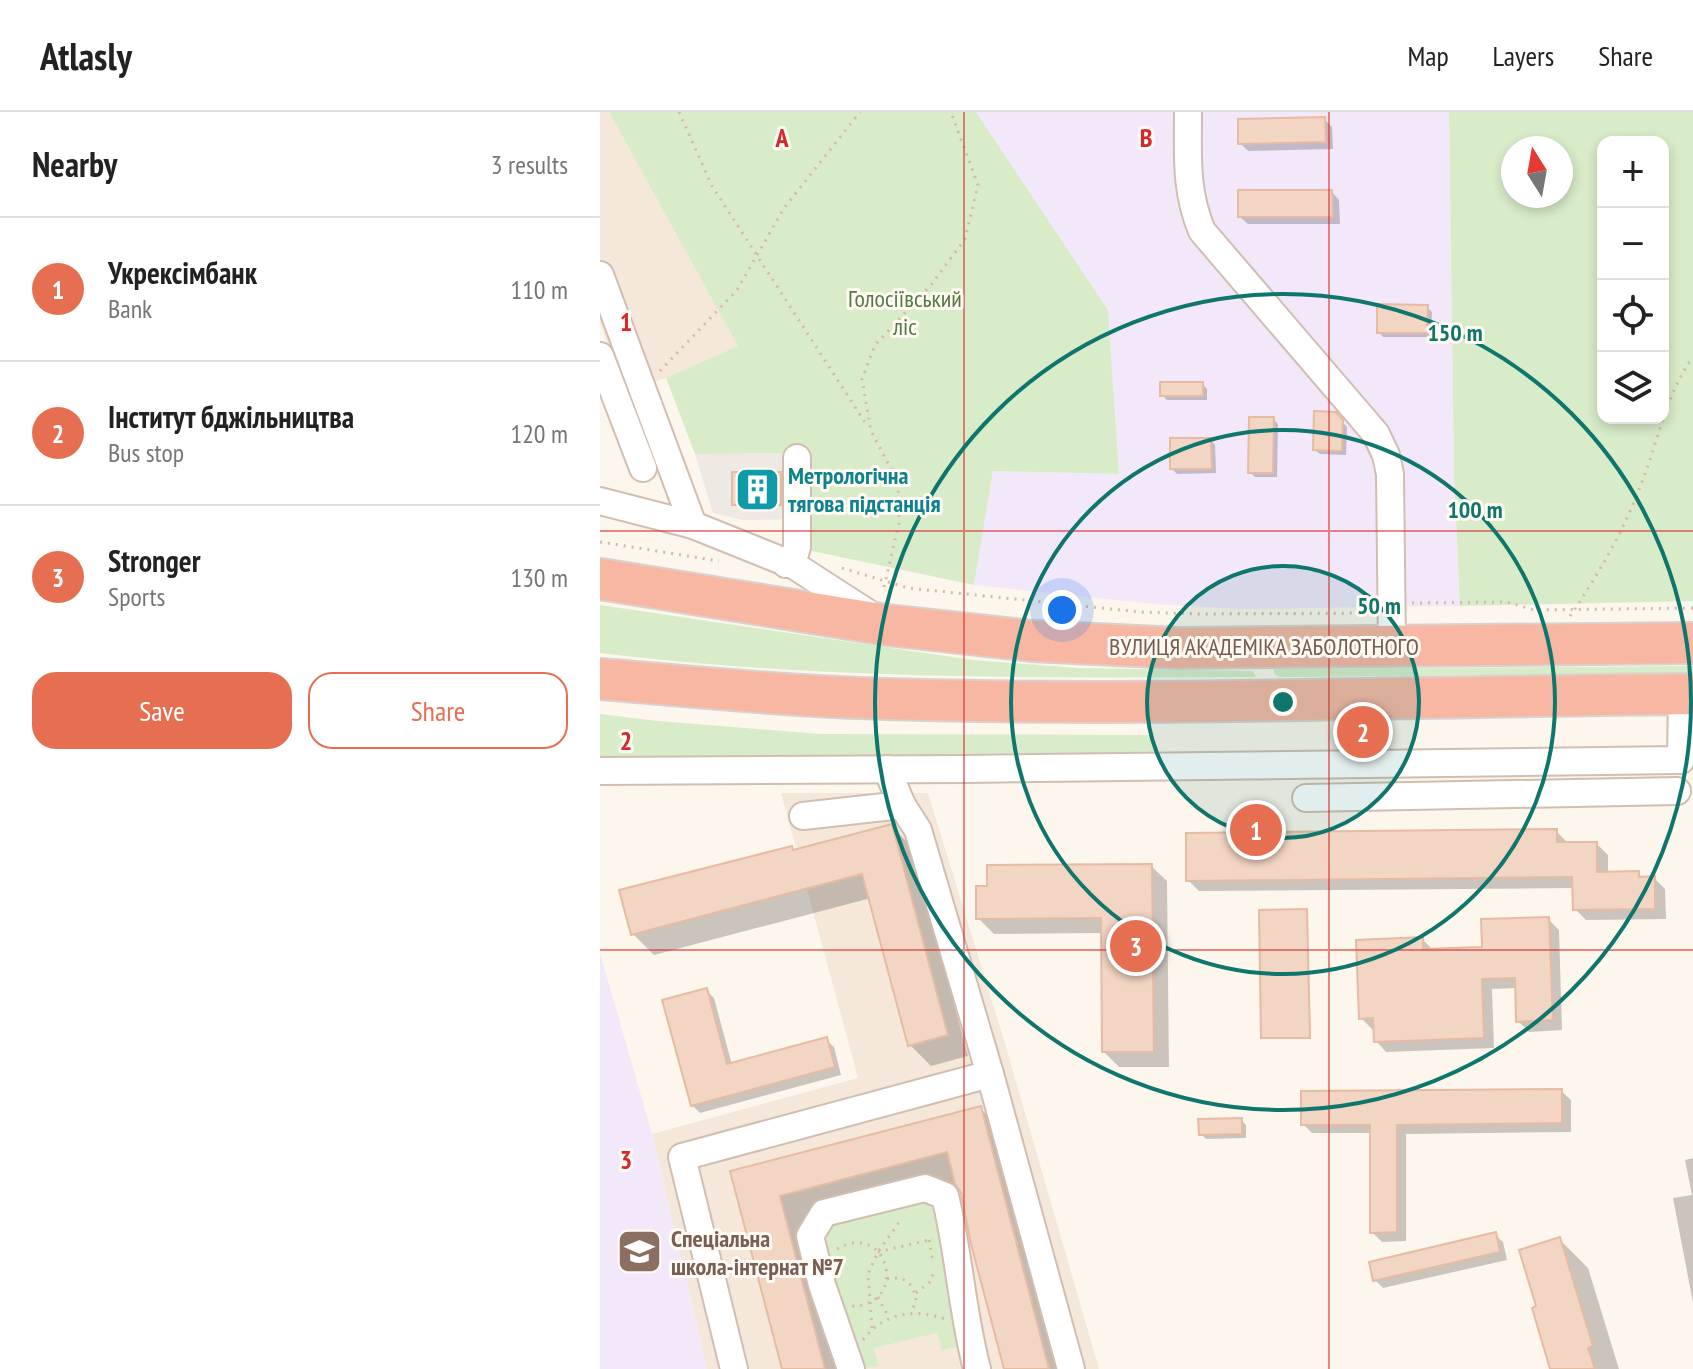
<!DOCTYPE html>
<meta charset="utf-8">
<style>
body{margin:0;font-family:"PT Sans Narrow",sans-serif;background:#f2f2f2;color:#222}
.controls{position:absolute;right:24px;top:24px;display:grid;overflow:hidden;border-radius:16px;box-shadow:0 4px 12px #0003}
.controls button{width:72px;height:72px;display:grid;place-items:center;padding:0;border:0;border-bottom:2px solid #e0e0e0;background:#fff;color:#222;font:40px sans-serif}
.compass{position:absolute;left:901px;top:24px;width:72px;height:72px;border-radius:50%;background:#fff;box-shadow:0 4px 12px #0003;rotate:349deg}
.you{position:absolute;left:462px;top:498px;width:28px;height:28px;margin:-20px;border:6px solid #fff;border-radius:50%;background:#1a73e8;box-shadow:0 0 0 12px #1a73e833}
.badge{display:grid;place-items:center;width:52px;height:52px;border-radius:50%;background:#e76f51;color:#fff;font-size:26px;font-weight:700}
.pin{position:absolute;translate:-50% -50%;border:4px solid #fff;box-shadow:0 2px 8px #0006}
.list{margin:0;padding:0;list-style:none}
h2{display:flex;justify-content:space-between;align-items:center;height:104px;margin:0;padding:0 32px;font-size:34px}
h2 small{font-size:26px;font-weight:400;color:#767676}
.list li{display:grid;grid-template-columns:52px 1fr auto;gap:24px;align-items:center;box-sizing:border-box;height:144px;padding:0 32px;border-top:2px solid #e0e0e0}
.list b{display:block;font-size:30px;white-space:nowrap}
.list p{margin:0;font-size:26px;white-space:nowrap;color:#767676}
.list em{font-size:26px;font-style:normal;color:#767676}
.actions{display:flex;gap:16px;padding:24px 32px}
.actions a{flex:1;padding:18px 0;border:2px solid #e76f51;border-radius:24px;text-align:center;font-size:28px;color:#e76f51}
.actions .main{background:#e76f51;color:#fff}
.icon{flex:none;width:44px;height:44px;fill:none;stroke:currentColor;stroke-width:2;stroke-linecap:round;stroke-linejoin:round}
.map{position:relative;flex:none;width:1093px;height:1257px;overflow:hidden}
header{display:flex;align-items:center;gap:48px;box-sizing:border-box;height:112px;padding:0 40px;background:#fff;border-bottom:2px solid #e0e0e0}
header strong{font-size:38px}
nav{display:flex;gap:44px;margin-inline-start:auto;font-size:28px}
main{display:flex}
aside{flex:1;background:#fff}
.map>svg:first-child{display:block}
.residential{fill:#f5e8da}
.industrial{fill:#efe9e4}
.education{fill:#f3e8fa}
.green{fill:#d8ecc9;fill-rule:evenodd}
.shadow{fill:#0003}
.building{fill:#f3d5c3;stroke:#e6bba3;stroke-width:2}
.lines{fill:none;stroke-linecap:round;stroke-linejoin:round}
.minor-casing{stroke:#d1beb0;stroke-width:30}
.highway-casing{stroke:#dad1cd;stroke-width:44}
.path{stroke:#d9b8a5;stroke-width:3;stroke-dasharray:2 6;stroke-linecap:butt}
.minor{stroke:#fff;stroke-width:26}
.highway{stroke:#f7b7a3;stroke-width:40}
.grid{fill:none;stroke:#d62828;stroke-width:2;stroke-opacity:0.55}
.ring{fill:none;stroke:#0f766e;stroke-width:4}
.labels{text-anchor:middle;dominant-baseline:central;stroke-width:6;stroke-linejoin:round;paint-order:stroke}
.park-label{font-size:24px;fill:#537a41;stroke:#fffaf3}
.culture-label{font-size:24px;font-weight:bold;fill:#0d838f;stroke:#fffaf3;text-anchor:start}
.street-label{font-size:24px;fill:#7a5c4d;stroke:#fffaf3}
.education-label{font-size:24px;font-weight:bold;fill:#785e54;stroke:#fffaf3;text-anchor:start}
.grid-label{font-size:26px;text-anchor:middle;font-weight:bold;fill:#d62828;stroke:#fffaf3;stroke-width:6;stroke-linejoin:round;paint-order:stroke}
.centre{fill:#0f766e;stroke:#fffaf3;stroke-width:4}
.ring-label{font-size:24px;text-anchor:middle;font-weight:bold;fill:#0f766e;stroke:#fffaf3;stroke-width:6;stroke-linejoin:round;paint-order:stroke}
</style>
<header>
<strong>Atlasly</strong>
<nav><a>Map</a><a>Layers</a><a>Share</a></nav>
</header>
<main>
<aside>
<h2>Nearby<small>3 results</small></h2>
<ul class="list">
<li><span class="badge">1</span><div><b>Укрексімбанк</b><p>Bank</p></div><em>110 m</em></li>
<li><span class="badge">2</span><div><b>Інститут бджільництва</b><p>Bus stop</p></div><em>120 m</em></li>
<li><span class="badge">3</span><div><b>Stronger</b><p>Sports</p></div><em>130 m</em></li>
</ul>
<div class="actions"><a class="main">Save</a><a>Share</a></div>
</aside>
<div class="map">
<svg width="1093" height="1257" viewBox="0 0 1093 1257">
<rect width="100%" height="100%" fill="#fdf6ec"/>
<g class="residential">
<path d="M0 0H9L139 235 66 266 25 279 0 211Z"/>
<path d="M181 681H328L404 928 499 1257H107L52 1022 258 966Z"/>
</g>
<path class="industrial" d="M208 341 207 407 142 408 113 401 95 342Z"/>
<g class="education">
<path d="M376 0H849L854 361 860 494 641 497 554 492 374 473 393 359 519 362 508 198Z"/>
<path d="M0 841 52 1022 107 1257H0Z"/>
</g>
<g class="green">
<path d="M9 0H376L508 198 519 362 393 359 374 473 207 438 208 341 95 342 66 266 138 234Z"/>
<path d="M849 0H1093V489L860 494 854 361ZM1003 30H1063V306H1003ZM913 36H961V84H913Z"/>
<path d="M0 493 373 548 478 556 653 559 656 565C434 566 221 568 0 541Z"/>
<path d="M1093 554V561L701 565H679L674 562V557Z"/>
<path d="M0 602 58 609 220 622 551 623 558 636 546 648 0 652Z"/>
<path d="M329 1085 365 1233 342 1238 337 1221 274 1236 278 1254 256 1257 221 1111Z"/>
</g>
<g class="shadow">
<path d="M724 7 732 15 733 37 648 39 640 31Z"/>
<path d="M732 80 739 88 740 112H648L640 105Z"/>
<path d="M827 195 832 200 831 225H783L779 220Z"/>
<path d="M602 272 607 277V288H567L562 283Z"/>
<path d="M735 302 747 315 746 343 720 342 715 338Z"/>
<path d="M673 307 678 312 677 365H655L650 360Z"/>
<path d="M611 328 615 333 616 361 577 362 572 357Z"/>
<path d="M180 362 182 394 134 393Z"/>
<path d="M291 714 312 735 368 944 331 954 310 933 271 786 54 843 33 822 195 740Z"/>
<path d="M956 719 967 730 997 732 1008 743V762L1038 761 1044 767 1054 766 1065 777 1066 807 986 808 975 797V776L599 779 588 768Z"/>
<path d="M551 754 567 769 569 955H519L504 940 503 821 394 822 378 806Z"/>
<path d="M707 799 711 927H665L663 925Z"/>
<path d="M948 807 959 818 962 918 929 920 918 909 917 876 892 877 894 936 786 940 776 929 775 917H772L761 906 822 827 834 839 884 837Z"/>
<path d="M106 878 114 886 132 953 226 928 234 935 241 963 100 1001 92 993Z"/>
<path d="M961 979 971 988V1020L806 1022V1129L782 1130 772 1120V1021H712L703 1012Z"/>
<path d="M380 996 409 1025 469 1257H406L362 1080 358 1073 207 1113 245 1257H184L133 1061Z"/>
<path d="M641 1008 646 1013V1026L606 1027 601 1022Z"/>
<path d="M1093 1046V1191L1073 1086 1092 1083 1085 1048Z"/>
<path d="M895 1123 903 1130 907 1148 783 1176 775 1168Z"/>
<path d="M960 1128 988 1156 1019 1257H952L939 1196Z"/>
</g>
<g class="building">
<path d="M725 5 726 30 638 32V7Z"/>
<path d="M638 78H732L733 105H638Z"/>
<path d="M777 192 828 193 827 221H777Z"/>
<rect x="560" y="270" width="43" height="14"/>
<path d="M714 299 736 300 743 308 742 339 713 338Z"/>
<path d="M649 305H674L673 361H648Z"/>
<path d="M570 326H611L612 357H570Z"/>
<rect x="132" y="360" width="49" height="33"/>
<path d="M292 712 348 923 308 934 262 762 31 823 19 778 192 734 193 738Z"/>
<path d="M957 717V730H997V760L1039 759V765L1055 764V797L973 798 972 765 586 769V721Z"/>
<path d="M552 752 554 940H502L501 806 376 807V774H387V753Z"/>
<path d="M707 797 710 926H661L659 798Z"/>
<path d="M949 805 953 908 916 910 915 866 882 867 884 926 774 930 773 906 759 907 756 828 823 825V837L882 835 881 807Z"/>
<path d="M107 876 127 952 227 925 235 955 91 994 62 888Z"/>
<path d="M962 977V1011L797 1013V1120L770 1121V1013H701V979Z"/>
<path d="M381 994 449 1257H404L371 1132 361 1081 355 1072 347 1040 180 1084 225 1257H182L130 1059Z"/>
<path d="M642 1006V1022L599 1023 598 1007Z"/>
<path d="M896 1120 900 1140 773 1169 769 1150Z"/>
<path d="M960 1125 993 1234 988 1236 995 1257H950L932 1196 936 1194 919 1138Z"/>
</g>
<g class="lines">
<defs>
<g id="minor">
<path d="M588 0C588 43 585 79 602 119L776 322 786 343 790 362 792 535"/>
<path d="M0 163 93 413"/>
<path d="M0 244 43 356"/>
<path d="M0 389 93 413 195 454 274 505"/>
<path d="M186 452 195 442 197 435V346"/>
<path d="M287 657 302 693 318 718 390 962"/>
<path d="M0 659 365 657 1081 648 1082 582"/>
<path d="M706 686 1077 679"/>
<path d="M203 704 302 693"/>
<path d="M134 1257 82 1045 390 962 471 1257"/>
<path d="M251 1257 222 1173 210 1124 224 1101 325 1076 345 1084C359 1141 362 1200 377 1257"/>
</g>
<g id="highway">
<path d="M0 467 287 513 432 529 579 536 1093 531"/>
<path d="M0 567C86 574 172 583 259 586 537 596 815 584 1093 582"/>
</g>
</defs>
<use href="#minor" class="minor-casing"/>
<use href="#highway" class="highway-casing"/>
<g class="path">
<path d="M79 0 112 74 268 315"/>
<path d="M60 259 137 178 184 96 260 0"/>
<path d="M0 430 119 449"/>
<path d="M242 456 308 476 540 500 597 502 770 501"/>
<path d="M284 475 299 411 298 370 271 319 262 267 275 233 331 173 365 127 378 73 351 0"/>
<path d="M812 491 907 490 934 498 1093 496"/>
<path d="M970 504C999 462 1024 418 1042 370 1058 329 1067 280 1093 245"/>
<path d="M329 1128 333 1150"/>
<path d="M237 1137C289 1107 310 1195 251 1194"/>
<path d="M278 1140 333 1127"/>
<path d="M287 1167C305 1163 315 1172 316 1190L311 1200"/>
<path d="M316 1181 330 1170 335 1157"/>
<path d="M278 1185 289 1206"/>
<path d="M272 1216 268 1162 278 1140 302 1106"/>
<path d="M263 1228C283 1201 314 1196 345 1207"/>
</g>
<use href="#minor" class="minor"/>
<use href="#highway" class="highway"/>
</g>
<path class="grid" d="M364 0V1257M729 0V1257M0 419H1093M0 838H1093"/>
<circle cx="683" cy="590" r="136" fill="#0f766e" fill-opacity=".12"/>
<g class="ring">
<circle cx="683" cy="590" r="136"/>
<circle cx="683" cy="590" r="272"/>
<circle cx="683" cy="590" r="408"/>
</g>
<defs>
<symbol id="building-square" viewBox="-11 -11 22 22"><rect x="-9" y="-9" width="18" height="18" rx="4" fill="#0f9aa8" stroke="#fffaf3"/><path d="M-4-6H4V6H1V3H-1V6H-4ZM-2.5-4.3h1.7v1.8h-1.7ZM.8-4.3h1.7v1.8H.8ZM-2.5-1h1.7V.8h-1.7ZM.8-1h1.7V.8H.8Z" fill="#fff"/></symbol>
<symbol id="school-square" viewBox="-11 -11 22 22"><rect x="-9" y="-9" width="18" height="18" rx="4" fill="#8d6e63" stroke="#fffaf3"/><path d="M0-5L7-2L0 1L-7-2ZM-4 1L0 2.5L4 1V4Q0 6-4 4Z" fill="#fff"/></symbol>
</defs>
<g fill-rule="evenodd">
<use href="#building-square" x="132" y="352" width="51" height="51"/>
<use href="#school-square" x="14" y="1114" width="51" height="51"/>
</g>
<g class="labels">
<g class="park-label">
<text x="305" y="186">Голосіївський<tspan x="305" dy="28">ліс</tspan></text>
</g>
<g class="culture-label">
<text x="188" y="363">Метрологічна<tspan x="188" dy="28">тягова підстанція</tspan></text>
</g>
<g class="street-label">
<text x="664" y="534">ВУЛИЦЯ АКАДЕМІКА ЗАБОЛОТНОГО</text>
</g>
<g class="education-label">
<text x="71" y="1126">Спеціальна<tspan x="71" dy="28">школа-інтернат №7</tspan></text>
</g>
</g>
<g class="grid-label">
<text x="182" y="35">A</text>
<text x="546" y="35">B</text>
<text x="26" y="219">1</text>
<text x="26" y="638">2</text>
<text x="26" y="1057">3</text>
</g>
<circle cx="683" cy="590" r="12" class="centre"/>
<g class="ring-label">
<text x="855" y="229">150 m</text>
<text x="875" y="406">100 m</text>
<text x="779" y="502">50 m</text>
</g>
</svg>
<div class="controls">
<button>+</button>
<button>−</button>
<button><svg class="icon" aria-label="locate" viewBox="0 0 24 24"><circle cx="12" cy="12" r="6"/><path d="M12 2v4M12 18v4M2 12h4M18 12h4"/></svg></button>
<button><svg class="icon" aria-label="layers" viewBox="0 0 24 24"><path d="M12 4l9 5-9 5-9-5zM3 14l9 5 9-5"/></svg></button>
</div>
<svg class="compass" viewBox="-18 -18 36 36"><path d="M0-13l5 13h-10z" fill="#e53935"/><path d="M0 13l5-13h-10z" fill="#767676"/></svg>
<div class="you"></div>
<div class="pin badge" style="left:656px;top:718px">1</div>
<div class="pin badge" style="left:763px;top:620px">2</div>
<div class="pin badge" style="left:536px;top:834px">3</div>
</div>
</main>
